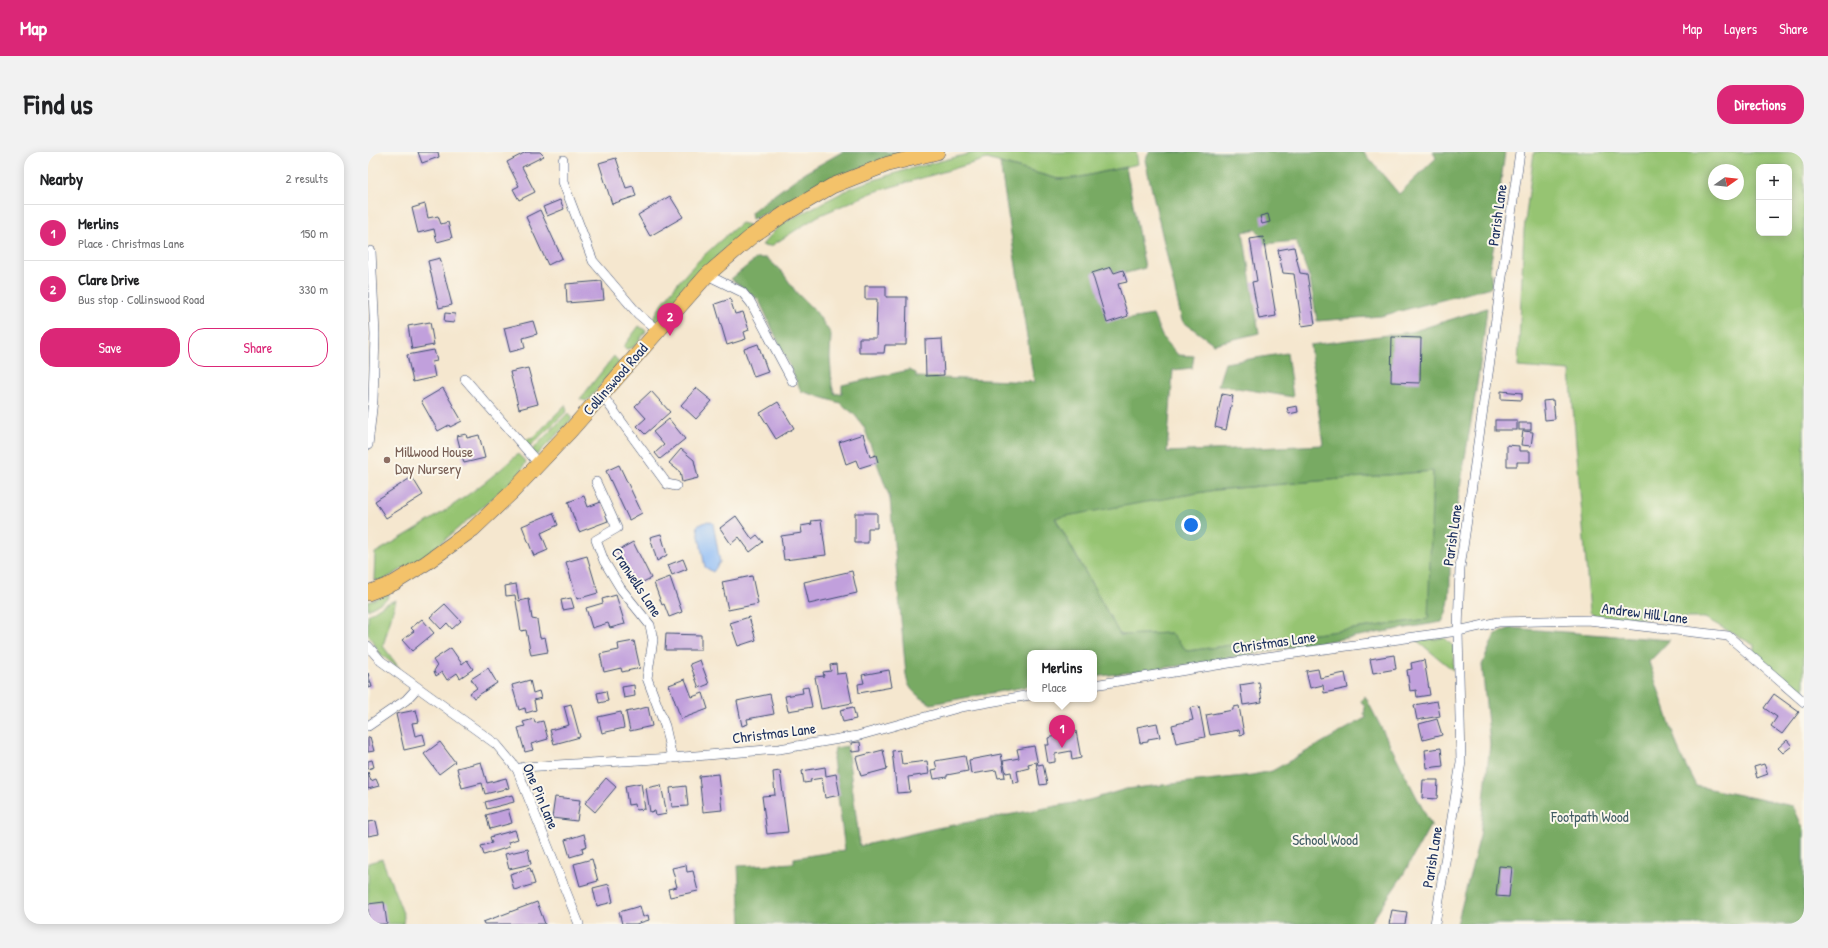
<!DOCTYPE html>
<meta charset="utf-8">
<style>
body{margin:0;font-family:"Patrick Hand",sans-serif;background:#f2f2f2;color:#202124}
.controls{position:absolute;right:12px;top:12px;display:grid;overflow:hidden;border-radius:8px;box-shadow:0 2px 10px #0003}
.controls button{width:36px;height:36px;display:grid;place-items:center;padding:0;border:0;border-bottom:1px solid #e0e0e0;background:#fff;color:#202124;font:20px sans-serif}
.compass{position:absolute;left:1340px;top:12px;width:36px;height:36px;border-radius:50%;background:#fff;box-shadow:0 2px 10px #0003;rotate:76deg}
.you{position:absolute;left:823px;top:373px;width:14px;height:14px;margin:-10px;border:3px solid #fff;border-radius:50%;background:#1a73e8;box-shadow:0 0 0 6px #1a73e833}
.badge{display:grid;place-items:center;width:26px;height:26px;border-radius:50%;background:#db2777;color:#fff;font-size:13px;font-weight:700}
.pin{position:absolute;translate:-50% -33px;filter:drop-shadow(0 1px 2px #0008)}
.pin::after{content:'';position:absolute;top:21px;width:14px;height:12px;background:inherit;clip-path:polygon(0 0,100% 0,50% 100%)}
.popup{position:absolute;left:659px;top:498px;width:70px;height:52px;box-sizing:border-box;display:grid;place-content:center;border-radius:8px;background:#fff;filter:drop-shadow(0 1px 3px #0005);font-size:13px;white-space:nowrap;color:#757577}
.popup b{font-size:15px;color:#202124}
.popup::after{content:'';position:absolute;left:50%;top:100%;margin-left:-8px;border:8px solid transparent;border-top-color:#fff}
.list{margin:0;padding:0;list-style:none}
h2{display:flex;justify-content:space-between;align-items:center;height:52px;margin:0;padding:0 16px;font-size:17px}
h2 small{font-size:13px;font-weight:400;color:#757577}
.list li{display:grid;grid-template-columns:26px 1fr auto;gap:12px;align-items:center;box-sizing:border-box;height:56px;padding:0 16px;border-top:1px solid #e0e0e0}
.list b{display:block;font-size:15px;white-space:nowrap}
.list p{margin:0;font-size:13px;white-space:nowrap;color:#757577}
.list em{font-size:13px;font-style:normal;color:#757577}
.actions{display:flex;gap:8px;padding:12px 16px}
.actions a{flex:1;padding:9px 0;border:1px solid #db2777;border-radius:16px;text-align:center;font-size:14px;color:#db2777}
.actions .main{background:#db2777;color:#fff}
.map{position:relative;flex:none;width:1436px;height:772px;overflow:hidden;border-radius:16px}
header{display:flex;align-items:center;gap:24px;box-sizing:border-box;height:56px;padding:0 20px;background:#db2777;color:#fff}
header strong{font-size:19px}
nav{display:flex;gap:22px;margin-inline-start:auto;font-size:14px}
.intro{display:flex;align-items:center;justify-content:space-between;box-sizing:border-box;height:96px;padding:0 24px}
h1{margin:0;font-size:28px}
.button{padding:10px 18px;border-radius:16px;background:#db2777;color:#fff;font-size:14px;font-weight:700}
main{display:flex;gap:24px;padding:0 24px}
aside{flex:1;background:#fff;border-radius:16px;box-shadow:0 2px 10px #0003}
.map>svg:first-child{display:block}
.green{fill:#96c472;stroke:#587a68;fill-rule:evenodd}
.forest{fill:#78aa64;stroke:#4a6c61;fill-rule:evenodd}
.water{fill:#8bbaf6;stroke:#5374aa}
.building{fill:#c1a0dc}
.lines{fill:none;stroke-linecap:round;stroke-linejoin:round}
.minor-casing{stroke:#3c4b6f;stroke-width:10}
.primary-casing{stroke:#3c4b6f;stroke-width:16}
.minor{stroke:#fff;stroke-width:9}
.primary{stroke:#f3c26a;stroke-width:15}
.education-dot{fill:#8d6e63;stroke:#fbf7ec;stroke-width:1.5}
.labels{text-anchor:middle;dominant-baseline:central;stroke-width:4;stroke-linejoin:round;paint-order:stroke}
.street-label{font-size:15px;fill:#1b2f5e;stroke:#fbf7ec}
.education-label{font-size:15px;fill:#785e54;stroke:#fbf7ec;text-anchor:start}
.park-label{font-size:15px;fill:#405c64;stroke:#fbf7ec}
</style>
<header>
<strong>Map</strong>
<nav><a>Map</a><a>Layers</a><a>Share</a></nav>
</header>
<div class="intro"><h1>Find us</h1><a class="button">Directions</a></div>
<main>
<aside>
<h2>Nearby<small>2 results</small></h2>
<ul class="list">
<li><span class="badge">1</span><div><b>Merlins</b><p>Place · Christmas Lane</p></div><em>150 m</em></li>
<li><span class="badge">2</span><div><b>Clare Drive</b><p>Bus stop · Collinswood Road</p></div><em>330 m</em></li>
</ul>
<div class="actions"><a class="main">Save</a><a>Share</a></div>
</aside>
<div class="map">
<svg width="1436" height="772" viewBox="0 0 1436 772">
<rect width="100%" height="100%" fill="#fbf7ec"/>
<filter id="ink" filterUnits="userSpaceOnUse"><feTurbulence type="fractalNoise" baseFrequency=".025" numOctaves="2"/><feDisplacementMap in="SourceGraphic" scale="8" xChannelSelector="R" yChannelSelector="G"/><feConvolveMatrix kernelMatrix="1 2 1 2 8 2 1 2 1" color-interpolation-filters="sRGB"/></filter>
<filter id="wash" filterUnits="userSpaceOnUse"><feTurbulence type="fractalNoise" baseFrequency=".012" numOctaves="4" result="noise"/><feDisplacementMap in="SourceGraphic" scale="16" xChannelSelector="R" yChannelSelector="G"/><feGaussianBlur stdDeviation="0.9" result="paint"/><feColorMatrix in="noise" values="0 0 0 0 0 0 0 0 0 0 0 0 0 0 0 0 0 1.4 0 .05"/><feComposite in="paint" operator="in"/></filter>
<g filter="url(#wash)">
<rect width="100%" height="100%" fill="#f5e7cf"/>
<g class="green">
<path d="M608 0H768L770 12 708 26 690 27 619 7 506 40 450 64 403 94 394 93 413 72 487 34 541 17Z"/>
<path d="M1166 0H1436V545L1386 502V493L1337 466H1228L1222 460 1202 219 1150 215 1156 78ZM1391 15H1421V81H1391ZM1346 18H1370V42H1346Z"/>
<path d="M373 71 381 73 379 79 361 93 288 169 284 168C307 128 338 100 373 71Z"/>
<path d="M271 174 278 179 266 195 259 197 255 195Z"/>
<path d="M246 204 251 211 222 246 218 249 212 247Z"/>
<path d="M197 253 199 259 161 295 155 288 165 286Z"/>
<path d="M200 261 204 267 169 303 163 299Z"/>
<path d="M150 302 158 310 151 323 63 400 14 429 6 428 7 401C58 372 107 342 150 302Z"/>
<path d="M1065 319 1061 467 819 499 803 481 752 483 687 365 847 338Z"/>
<path d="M21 441 19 447 0 458V450Z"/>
<path d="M28 448 15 494 32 517 12 502 0 482V463L17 452Z"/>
<path d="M1077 486 1086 495 1085 518 1047 487 1058 488Z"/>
<path d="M14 707 36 764 35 772H0V711Z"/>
</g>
<g class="forest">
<path d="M474 0H539C506 12 473 23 441 38 421 48 405 60 384 67L383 60 433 23Z"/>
<path d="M781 0H996L1031 42 1068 6 1065 0H1137L1133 29 1131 66 1122 114 1124 135 1013 164 949 169 942 127 928 89 897 92 888 77 875 80 891 181 846 192 814 169 777 8Z"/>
<path d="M632 11 690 27 708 26 758 15 777 116 743 125 751 163 755 168 785 163 794 184 810 203 826 204 824 216 805 218 799 300 955 293 942 193 1043 180 1119 156C1111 237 1093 317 1083 399 1080 422 1086 449 1074 470L818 513 726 525V501H662V534L563 552C550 544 540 539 538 523L522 347 496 275 486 262 472 251 433 239 391 148 363 127 389 106H399L415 121 428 140 448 160 463 182 462 206 464 234 467 242 474 241V233L541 218 548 221V225L666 230ZM1065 319 1060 467 819 499 803 481 752 483 687 366 847 338Z"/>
<path d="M919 201 925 245 850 233 857 211Z"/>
<path d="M1143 476 1302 488 1281 510 1312 602 1328 634 1425 654 1436 678V772H1089L1112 684 1122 592 1114 513 1127 482Z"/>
<path d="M997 544 1064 675 1062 674 1035 723 1002 772H373L370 714 426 711V706L477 698 465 607 467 596 479 594 492 694 569 676 721 648 758 637 884 623 904 619 999 565 996 562 997 555 993 549Z"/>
</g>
<path class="water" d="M340 369 345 371 352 410 345 420 337 415 329 374Z"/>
<g id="blocks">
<g class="building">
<path d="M50 0H70L71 5 54 11Z"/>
<path d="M158 0H172L176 4 154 15 167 40 151 48 145 37 151 34 139 10Z"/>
<path d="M248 6 258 36 265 34 268 44 244 52 231 11Z"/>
<path d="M302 44 315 65 282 84 270 63Z"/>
<path d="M192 48 196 57 179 64 175 55Z"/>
<path d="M57 52 60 66 70 64 73 72 80 70 84 86 69 90 66 77 50 81 44 56Z"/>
<path d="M172 58 194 106 180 113 158 65Z"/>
<path d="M900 62 902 70 894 72 892 64Z"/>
<path d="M895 85 908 164 891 167 884 130 889 129 882 87Z"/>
<path d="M926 95 932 121 939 122 947 172 934 174 926 122 915 121 910 98Z"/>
<path d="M72 106 84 153 71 156 60 109Z"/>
<path d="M743 115 746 121 755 118 759 130 750 132 760 164 739 171 724 121Z"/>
<path d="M234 129 236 148 199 151 198 132Z"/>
<path d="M497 134H518V145H539L538 193H517L516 201H491V186H508L509 147H497Z"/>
<path d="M362 147 367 162 375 160 381 178 376 180 378 187 359 193 347 152Z"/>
<path d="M77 161 87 162 86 171 76 170Z"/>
<path d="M165 169 169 182 155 186 157 196 142 200 136 176Z"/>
<path d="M62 170 66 193 44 197 40 174Z"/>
<path d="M1024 185 1053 186 1052 231 1023 230Z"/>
<path d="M574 187 576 223 558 224 557 188Z"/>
<path d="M390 192 400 220 386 225 376 197Z"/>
<path d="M66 198 69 209 64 210 67 225 45 230 39 203Z"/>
<path d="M160 216 170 252 151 257 142 220Z"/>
<path d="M75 236 94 269 82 275 81 273 70 279 53 249Z"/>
<path d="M328 236 344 249 328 267 313 253Z"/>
<path d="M283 239 302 260 277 282 269 274 278 266 267 254Z"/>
<path d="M1133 239 1154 241V248L1133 247Z"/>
<path d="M854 242 865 244 858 278 847 275Z"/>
<path d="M1185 248 1187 267 1177 268 1175 249Z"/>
<path d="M410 250 426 276 408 287 392 261Z"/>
<path d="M929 254 930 260 921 262 919 256Z"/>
<path d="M301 267 317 287 292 307 287 301 296 293 285 280Z"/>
<rect x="1127" y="268" width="22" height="10"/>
<rect x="1151" y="271" width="12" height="7"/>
<path d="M1155 279 1165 280 1163 294 1153 293Z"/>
<path d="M98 282 99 286 111 283 117 306 96 311 89 284Z"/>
<path d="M495 282 502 305 508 303 510 310 491 316 488 308 478 312 471 290Z"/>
<path d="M1139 293 1151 294V299H1162V310H1149V314H1139Z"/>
<path d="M313 297 326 308 330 326 314 330 312 320 301 311Z"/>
<path d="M251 313 274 361 261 368 238 319Z"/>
<path d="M44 325 55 343 18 366 7 349Z"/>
<path d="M216 344 220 355 233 350 240 369 211 380 200 350Z"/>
<path d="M185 361 190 373 173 381 180 398 166 404 154 374Z"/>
<path d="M487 361H509V376H500V391H487Z"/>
<path d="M368 364 384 387 389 383 395 390 382 400 371 385 363 392 352 376Z"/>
<path d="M453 368 458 403 416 408 413 384 434 381 433 374 444 372 443 369Z"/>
<path d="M293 382 299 403 289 409 282 385Z"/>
<path d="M265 390 283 426 267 434 249 399Z"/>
<path d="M219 404 230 441 209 447 198 410Z"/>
<path d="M315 407 319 417 304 423 300 413Z"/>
<path d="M484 419 489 441 441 452 436 430Z"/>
<path d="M384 424 390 452 360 458 354 430Z"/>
<path d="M302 425 314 460 301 465 296 452 294 453 286 431Z"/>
<path d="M148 432 151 449 161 447 164 467 169 468 172 486 177 485 180 500 163 503 158 478 153 479 147 443 138 444 137 434Z"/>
<path d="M248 443 257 472 242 476 240 471 224 476 218 456 235 451 234 447Z"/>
<path d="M203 446 206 456 195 458 193 448Z"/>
<path d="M77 452 93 469 84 477 79 471 73 477 62 465Z"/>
<path d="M381 465 388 488 370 494 362 471Z"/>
<path d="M54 467 66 481 44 499 34 488 46 479 43 476Z"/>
<path d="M298 482 333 483V498H297Z"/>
<path d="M266 489 272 516 254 520 253 516 236 520 232 502 251 498 250 492Z"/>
<path d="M83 496 94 512 99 508 105 517 92 526 89 521 79 528 74 520 68 524 66 519 69 514 65 508Z"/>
<path d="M1026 503 1028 517 1005 521 1002 507Z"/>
<path d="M332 508 341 532 331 536 322 512Z"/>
<path d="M1056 508 1062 543 1049 545 1048 538 1042 539 1039 518 1044 517 1043 511Z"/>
<path d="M468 512 469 522 478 521 484 551 453 557 447 525 456 524 455 520 463 519 462 513Z"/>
<path d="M120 516 129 531 106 546 102 541 109 536 103 527Z"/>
<path d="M950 517 952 526 977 521 980 536 956 541 955 533 942 536 938 519Z"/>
<path d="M521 518 524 535 491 541 490 532 496 531 494 523Z"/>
<path d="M0 521 4 535 0 536Z"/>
<path d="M317 527 324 545 335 541 340 557 313 567 301 533Z"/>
<path d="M162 528 165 541 171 539 173 546 166 548 168 558 158 561 157 556 151 558 144 533Z"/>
<path d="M891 530 894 550 875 553 872 533Z"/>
<path d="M266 533 267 544 256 546 254 535Z"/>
<path d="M440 535 444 555 420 559 417 544 435 541 434 536Z"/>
<path d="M238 539 240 549 231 551 229 541Z"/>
<path d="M402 542 406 562 379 567 380 572 374 574 369 549Z"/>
<path d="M1406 542 1431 560 1414 582 1403 574 1409 565 1396 556Z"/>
<path d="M1069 549 1072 564 1049 568 1046 553Z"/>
<path d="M203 552 212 585 186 592 182 578 201 573 196 554Z"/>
<path d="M831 554 837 585 808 591 804 573 825 568 822 556Z"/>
<path d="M871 554 876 582 872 583 871 578 842 583 838 563 865 558V555Z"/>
<path d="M280 555 284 574 262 579 258 560Z"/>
<path d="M485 555 488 567 475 570 472 558Z"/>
<path d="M48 558 51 570 44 571 47 584 55 582 58 593 36 598 28 562Z"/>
<path d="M253 560 256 576 234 581 230 565Z"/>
<path d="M166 567 167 571 175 569 180 587 163 592 165 598 157 600 150 576 157 574 155 570Z"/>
<path d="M1069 567 1074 583 1055 588 1051 572Z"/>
<path d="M789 571 792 585 780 587V590L772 591 769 575Z"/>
<path d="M708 579 713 606 704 608 703 599 687 602V610L680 611 677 593H681L680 586Z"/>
<path d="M2 585 6 599 0 600V586Z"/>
<path d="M1419 588 1424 594 1415 601 1410 596Z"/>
<path d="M72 590 87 610 71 622 56 602Z"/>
<path d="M492 590 493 599 484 600 483 591Z"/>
<path d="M666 594 670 613 675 612 679 632 672 633 668 610 660 612 661 616 649 619 651 630 645 631 643 620 638 621 635 609 651 606 649 597Z"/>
<path d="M1073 596 1075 614 1059 616 1057 598Z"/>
<path d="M515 598 519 617 493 624 488 605Z"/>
<path d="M532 598 534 612 559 609 561 622 540 625 542 640 529 641 524 599Z"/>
<path d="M633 602 637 625 630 626 628 618 603 622 601 608Z"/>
<path d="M597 604 600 619 579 623V625L566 627 564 618 569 617 567 609Z"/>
<path d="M4 608 6 615 0 617V609Z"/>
<path d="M113 610 119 631 138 626 141 636 117 642 114 631 94 636 89 616Z"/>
<path d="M1396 612 1400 622 1389 626 1386 615Z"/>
<path d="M457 615 458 624 468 622 472 643 457 646 454 626 442 628 443 630 436 631 434 619Z"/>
<path d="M412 619 420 680 399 682 394 644 407 643 405 620Z"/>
<path d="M0 620 3 629 8 627 11 634 0 637Z"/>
<path d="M350 622 354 658 335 660 331 624Z"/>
<path d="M238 626 248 635 227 660 217 651Z"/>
<path d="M1055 628H1070L1069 647 1054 646Z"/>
<path d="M273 631 277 657 268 658 267 652 260 653 257 634Z"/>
<path d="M293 633 299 662 288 664 287 659 282 660 278 636Z"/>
<path d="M318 634 320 654 304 655 302 636Z"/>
<path d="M144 643 146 650 119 657 117 650Z"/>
<path d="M187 645 212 648 209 669 184 666Z"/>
<path d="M140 657 144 671 122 677 118 663Z"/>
<path d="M8 669 11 682 0 684V670Z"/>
<path d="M147 678 150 687 140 690 141 695 116 703 113 694 124 691 122 685Z"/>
<path d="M216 682 219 694 214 696 215 701 202 705 197 688Z"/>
<path d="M160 697 163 712 141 717 137 702Z"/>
<path d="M224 707 230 729 212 734 206 712Z"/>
<path d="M318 713 319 720 325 719 330 739 302 745 300 737 309 735 304 716Z"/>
<path d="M1131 714 1144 715 1141 745 1128 744Z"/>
<path d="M162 716 167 732 146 738 142 722Z"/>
<path d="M241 732 245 750 229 754 225 736Z"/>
<path d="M16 750 19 772H0V752Z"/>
<path d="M169 750 177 772H116L115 770Z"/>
<path d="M272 754 275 765 280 763 281 768 268 772H254L251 760Z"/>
<path d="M1024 758 1039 760 1037 772H1021Z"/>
</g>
</g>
</g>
<g filter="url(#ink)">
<use href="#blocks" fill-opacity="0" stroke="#3c4b6f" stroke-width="1"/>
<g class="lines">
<defs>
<g id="minor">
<path d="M195 8V30L225 109 270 162 290 179"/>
<path d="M339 123 374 140 383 151 425 230"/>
<path d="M97 227 170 311"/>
<path d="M234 243 299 332 308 334"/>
<path d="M0 293 5 248 7 183 3 99"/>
<path d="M228 330 249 376 228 388 236 409 253 437 282 473 285 488 279 526 297 574 304 606"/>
<path d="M0 494 13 509 128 592 149 617 211 772"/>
<path d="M726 533 898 505 1090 479 1130 470 1220 468 1360 484 1436 550"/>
<path d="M0 574 38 548 49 536"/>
<path d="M149 617 156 615 304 606 411 597 489 584 593 555 662 543"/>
<path d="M1067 772 1093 610 1090 479 1092 416 1152 0"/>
</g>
<path id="primary" d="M0 441 26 431 58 411 105 377 143 341 202 279 339 123 384 84 418 61 464 34 520 12 569 0"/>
</defs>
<use href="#minor" class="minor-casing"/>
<use href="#primary" class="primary-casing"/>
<use href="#minor" class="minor"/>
<use href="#primary" class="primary"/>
</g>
</g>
<circle class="education-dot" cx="19" cy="308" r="4"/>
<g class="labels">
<g class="street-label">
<text transform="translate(1129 63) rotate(-82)">Parish Lane</text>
<text transform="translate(247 227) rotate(-49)">Collinswood Road</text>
<text transform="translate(1084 383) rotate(-82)">Parish Lane</text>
<text transform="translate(269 430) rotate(57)">Cranwells Lane</text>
<text transform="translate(1277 461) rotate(7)">Andrew Hill Lane</text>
<text transform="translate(906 490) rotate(-8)">Christmas Lane</text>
<text transform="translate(406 581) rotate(-7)">Christmas Lane</text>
<text transform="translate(173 644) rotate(67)">One Pin Lane</text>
<text transform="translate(1064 705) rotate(-81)">Parish Lane</text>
</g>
<g class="education-label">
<text x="27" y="299">Millwood House<tspan x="27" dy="17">Day Nursery</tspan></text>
</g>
<g class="park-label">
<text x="1222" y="664">Footpath Wood</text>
<text x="957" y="687">School Wood</text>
</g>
</g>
</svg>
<div class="controls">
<button>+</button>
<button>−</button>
</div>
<svg class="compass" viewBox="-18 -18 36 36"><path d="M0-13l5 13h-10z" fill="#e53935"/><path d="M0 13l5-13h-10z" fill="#757577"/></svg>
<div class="you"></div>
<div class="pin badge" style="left:694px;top:596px">1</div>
<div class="popup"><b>Merlins</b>Place</div>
<div class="pin badge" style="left:302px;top:184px">2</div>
</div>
</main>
